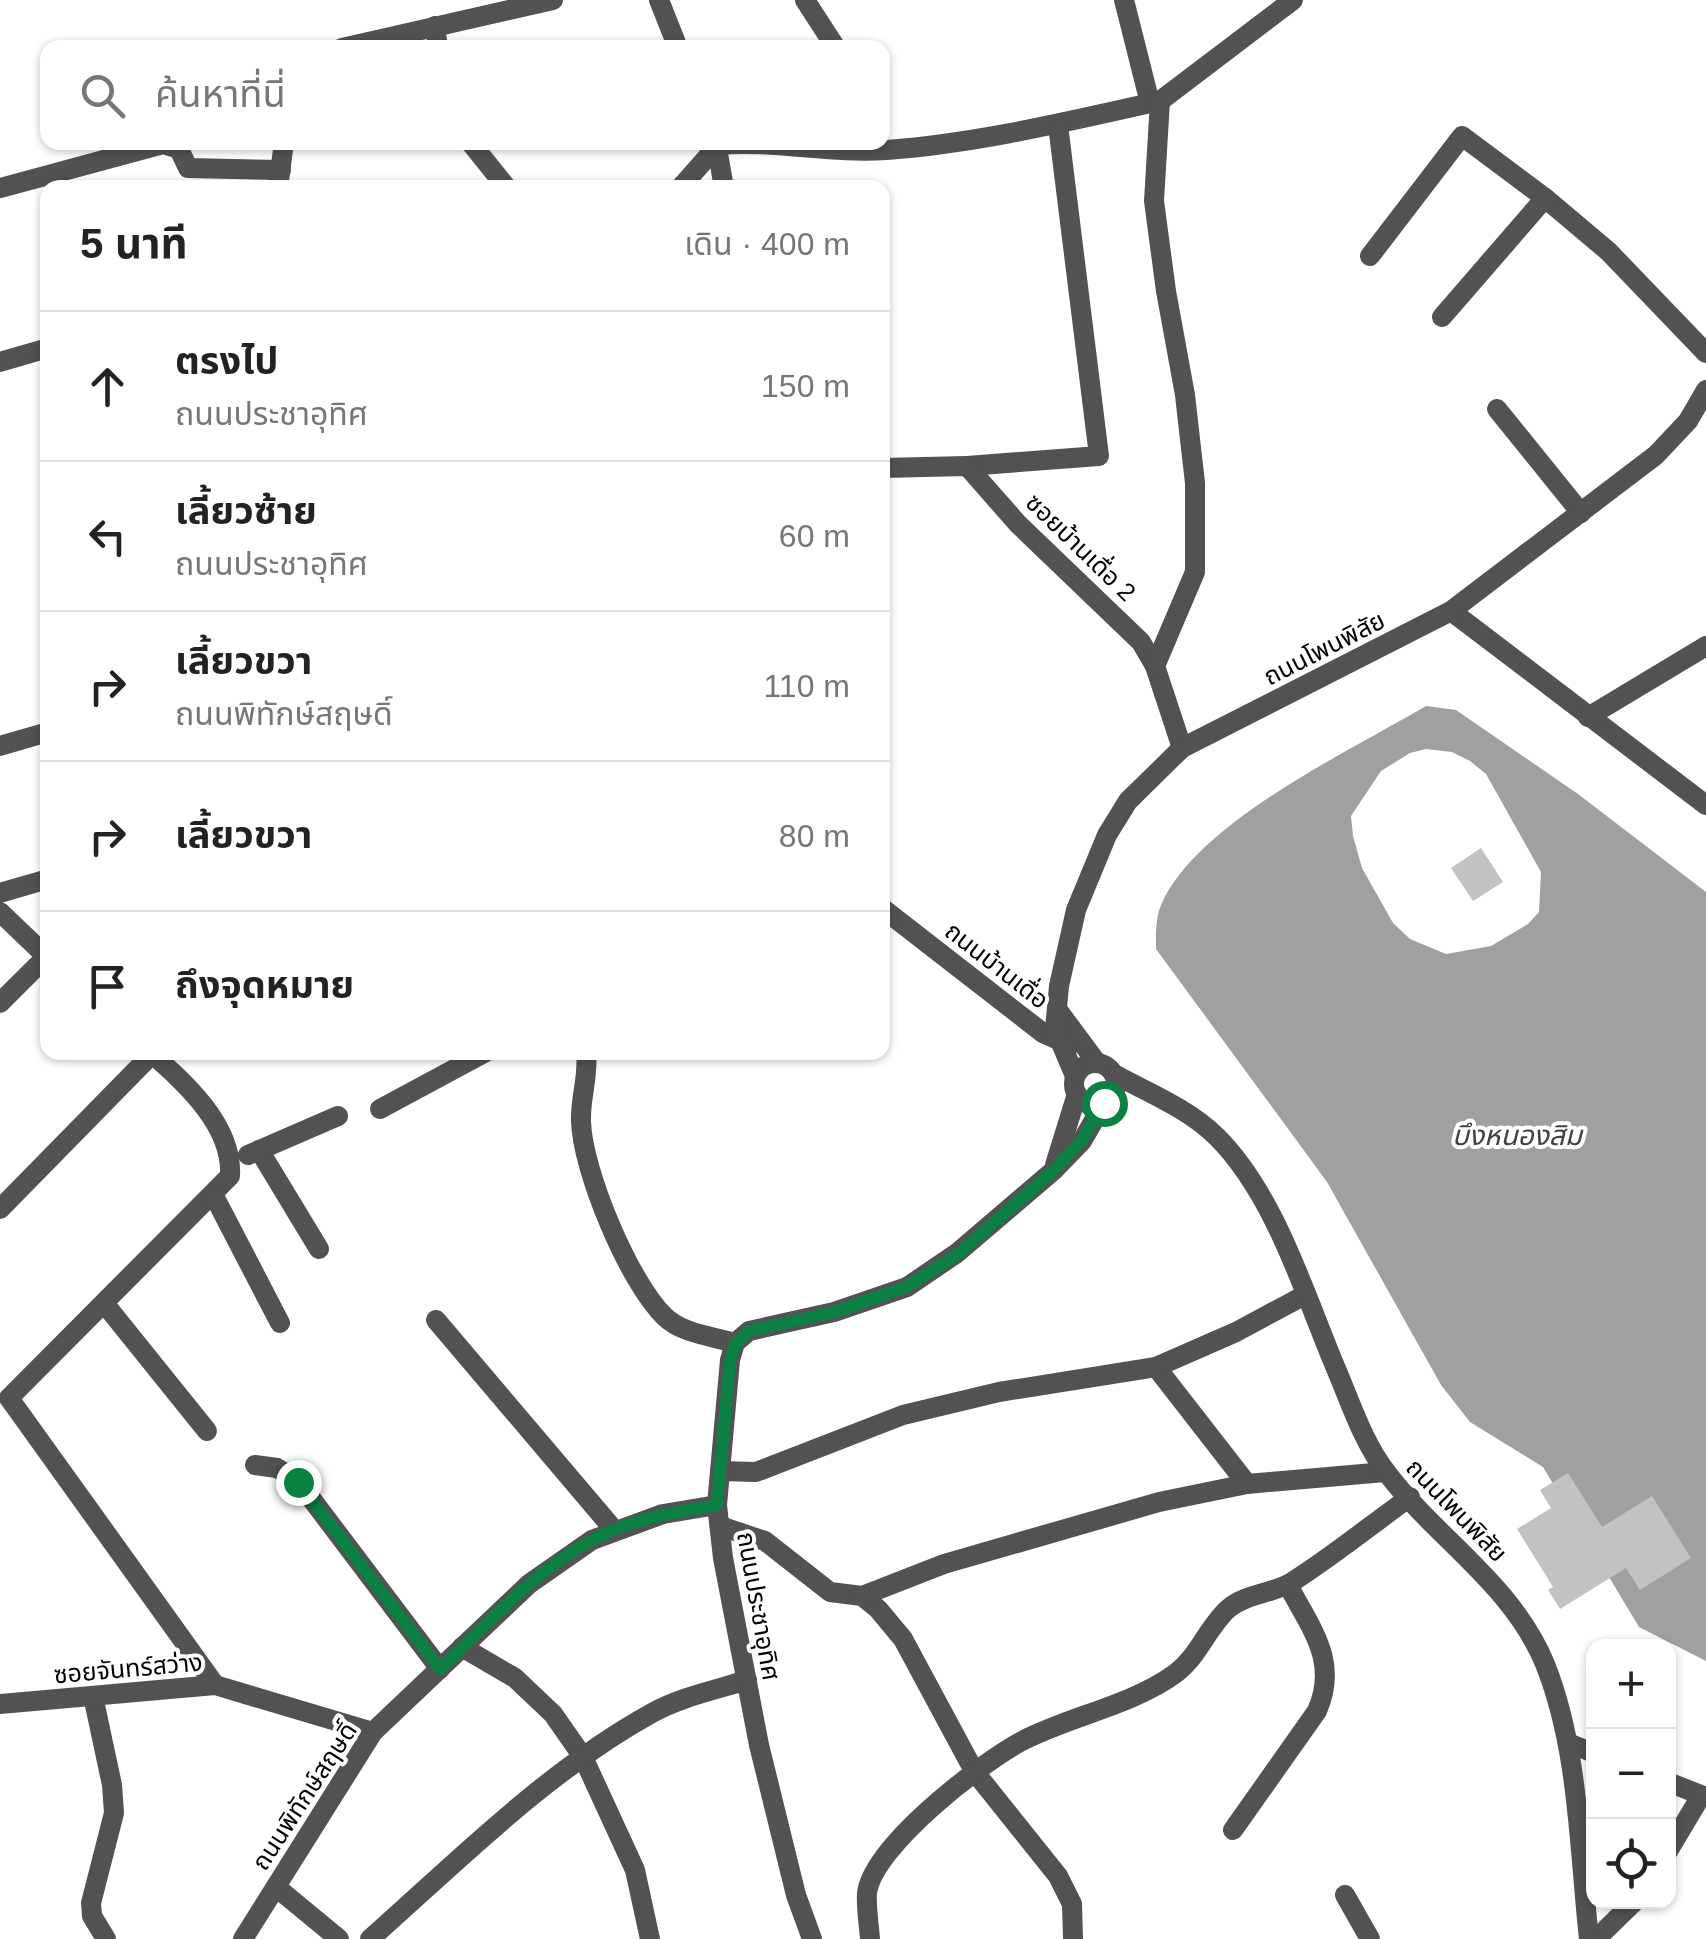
<!DOCTYPE html>
<html lang="th">
<meta charset="utf-8">
<style>
body{margin:0;font-family:Helvetica,"Noto Sans Thai",sans-serif;background:#f6f6f6;color:#222}
.controls{position:absolute;right:30px;bottom:30px;display:grid;overflow:hidden;border-radius:20px;box-shadow:0 2px 8px #0004}
.controls button{width:90px;height:90px;display:grid;place-items:center;padding:0;border:0;border-bottom:2px solid #e0e0e0;background:#fff;color:#222;font:50px sans-serif}
.stop{position:absolute;width:30px;height:30px;margin:-22px;border:8px solid #0b8043;border-radius:50%;background:#fff}
.stop.end{background:#0b8043;border-color:#fff;box-shadow:0 2px 10px #0008}
.list{margin:0;padding:0;list-style:none}
h2{display:flex;justify-content:space-between;align-items:center;height:130px;margin:0;padding:0 40px;font-size:42px}
h2 small{font-size:32px;font-weight:400;color:#767676}
.list li{display:grid;grid-template-columns:65px 1fr auto;gap:30px;align-items:center;box-sizing:border-box;height:150px;padding:0 40px;border-top:2px solid #e0e0e0}
.list b{display:block;font-size:38px;white-space:nowrap}
.list p{margin:0;font-size:32px;white-space:nowrap;color:#767676}
.list em{font-size:32px;font-style:normal;color:#767676}
.icon{flex:none;width:55px;height:55px;fill:none;stroke:currentColor;stroke-width:2;stroke-linecap:round;stroke-linejoin:round}
.map{position:relative;flex:none;width:1706px;height:1939px;overflow:hidden}
.search{position:absolute;background:#fff;box-shadow:0 2px 8px #0004;left:40px;top:40px;width:850px;height:110px;display:flex;align-items:center;gap:25px;box-sizing:border-box;padding:0 35px;border-radius:20px;color:#767676;font-size:38px}
.panel{position:absolute;background:#fff;box-shadow:0 2px 8px #0004;left:40px;top:180px;width:850px;height:880px;border-radius:20px}
.map>svg:first-child{display:block}
.water{fill:#a0a0a0;fill-rule:evenodd}
.building{fill:#c2c2c2}
.lines{fill:none;stroke-linecap:round;stroke-linejoin:round}
.minor{stroke:#525252;stroke-width:20}
.tertiary{stroke:#525252;stroke-width:20}
.route{stroke:#0b8043;stroke-width:12}
.labels{text-anchor:middle;dominant-baseline:central;stroke-width:8;stroke-linejoin:round;paint-order:stroke}
.street-label{font-size:25px;fill:#000;stroke:#fff}
.water-label{font-size:28px;font-style:italic;fill:#414141;stroke:#fff}
</style>
<div class="map">
<svg width="1706" height="1939" viewBox="0 0 1706 1939">
<rect width="100%" height="100%" fill="#fff"/>
<path class="water" d="M1426 706 1456 710 1578 794 1706 892V1661L1639 1627 1543 1467 1470 1422 1441 1385 1327 1182 1156 949C1156 934 1155 918 1162 903 1198 822 1350 751 1426 706ZM1426 749 1452 752 1470 761 1486 774 1541 872 1539 912 1528 924 1491 946 1446 954 1410 939 1393 923 1362 868 1353 836 1351 816 1381 771 1410 753Z"/>
<g class="building">
<path d="M1481 848 1503 882 1473 901 1451 868Z"/>
<path d="M1568 1473 1602 1527 1652 1496 1691 1558 1640 1590 1626 1568 1560 1609 1548 1590 1553 1587 1517 1529 1551 1508 1540 1490Z"/>
</g>
<g class="lines">
<g class="minor">
<path d="M659 0 678 48"/>
<path d="M805 0 836 48"/>
<path d="M1124 0 1150 103"/>
<path d="M435 26 438 48"/>
<path d="M342 48 553 0"/>
<path d="M470 142 507 188"/>
<path d="M716 142 724 188"/>
<path d="M0 188 163 144 179 149 188 168 281 170"/>
<path d="M278 188 284 142"/>
<path d="M680 188 718 145C774 140 830 154 887 150 979 143 1070 121 1160 101"/>
<path d="M1370 256 1462 136 1545 198 1609 252 1706 353"/>
<path d="M1442 317 1545 198"/>
<path d="M0 362 48 348"/>
<path d="M1497 409 1581 513"/>
<path d="M967 466 1099 456 1058 125"/>
<path d="M882 468 967 466 1018 524 1141 642 1155 666 1182 748"/>
<path d="M1451 611 1706 805"/>
<path d="M1155 666 1195 572V483L1185 395 1166 291 1154 201 1160 101 1293 0"/>
<path d="M1588 717 1706 646"/>
<path d="M0 746 48 732"/>
<path d="M0 893 48 879"/>
<path d="M882 908 1043 1033 1070 1045"/>
<path d="M0 912 48 958"/>
<path d="M0 1003 46 957"/>
<path d="M150 1052C185 1083 233 1125 230 1176L9 1398 215 1685"/>
<path d="M586 1052C589 1076 580 1098 581 1121 582 1170 629 1282 664 1316 682 1334 712 1336 735 1343"/>
<path d="M380 1109 486 1052"/>
<path d="M259 1150 319 1249"/>
<path d="M248 1155 338 1116"/>
<path d="M1055 1165 1077 1094"/>
<path d="M213 1194 280 1323"/>
<path d="M0 1209 154 1052"/>
<path d="M104 1303 207 1431"/>
<path d="M436 1320 615 1531"/>
<path d="M1156 1367 1247 1484"/>
<path d="M255 1465 277 1468 298 1481 440 1669"/>
<path d="M720 1471 756 1472 903 1415 999 1392 1156 1367 1236 1332 1305 1295"/>
<path d="M720 1526 765 1541 830 1592 862 1596 878 1609 903 1639 974 1771 1058 1876 1072 1904 1073 1939"/>
<path d="M862 1596 944 1564 1159 1502 1247 1484 1385 1472"/>
<path d="M462 1647 515 1678 553 1714 583 1757 635 1870 650 1939"/>
<path d="M93 1696 112 1785 114 1813 91 1903 92 1916 106 1939"/>
<path d="M0 1704 215 1685 373 1732"/>
<path d="M1568 1743 1594 1753"/>
<path d="M1668 1782 1706 1797"/>
<path d="M1233 1830 1317 1711C1339 1661 1311 1629 1288 1585"/>
<path d="M1668 1851 1701 1796"/>
<path d="M276 1887 339 1939"/>
<path d="M1345 1895 1370 1939"/>
<path d="M243 1939 373 1732 529 1584 592 1540 663 1514 717 1505"/>
<path d="M370 1939C459 1860 547 1771 652 1713 680 1697 716 1690 747 1680"/>
<path d="M812 1939 796 1895 759 1745 723 1558 717 1505 730 1360 735 1343 749 1331 834 1312 907 1287 957 1253 1053 1171 1082 1141 1104 1103"/>
<path d="M870 1939C869 1925 866 1907 867 1893 873 1846 982 1762 1022 1741 1070 1716 1133 1705 1176 1673 1199 1656 1208 1626 1229 1608 1248 1593 1272 1594 1292 1582 1333 1556 1371 1525 1410 1497"/>
<path d="M1596 1939 1634 1902"/>
</g>
<g class="tertiary">
<path d="M1057 1009 1097 1063"/>
<circle cx="1095" cy="1084" r="21"/>
<path d="M1114 1074C1149 1093 1189 1109 1217 1137 1276 1196 1305 1296 1337 1371 1351 1404 1364 1444 1387 1473 1437 1539 1512 1584 1545 1664 1579 1749 1579 1848 1589 1939"/>
<path d="M1075 1076 1055 1029 1059 986 1076 910 1107 835 1128 801 1182 748 1451 611 1656 455 1688 421 1706 390"/>
</g>
</g>
<g class="lines">
<path class="route" d="M298 1482 440 1669C487 1624 534 1571 592 1540 630 1519 675 1512 717 1505L730 1360 736 1343 749 1331 834 1312 906 1287 958 1254 1053 1171 1082 1140 1104 1103"/>
</g>
<g class="labels">
<g class="street-label">
<text transform="translate(1081 547) rotate(44)">ซอยบ้านเดื่อ 2</text>
<text transform="translate(1324 648) rotate(-27)">ถนนโพนพิสัย</text>
<text transform="translate(997 965) rotate(38)">ถนนบ้านเดื่อ</text>
<text transform="translate(1457 1510) rotate(46)">ถนนโพนพิสัย</text>
<text transform="translate(759 1606) rotate(80)">ถนนประชาอุทิศ</text>
<text transform="translate(128 1668) rotate(-5)">ซอยจันทร์สว่าง</text>
<text transform="translate(304 1796) rotate(-57)">ถนนพิทักษ์สฤษดิ์</text>
</g>
<g class="water-label">
<text x="1517" y="1135">บึงหนองสิม</text>
</g>
</g>
</svg>
<div class="controls">
<button>+</button>
<button>−</button>
<button><svg class="icon" aria-label="locate" viewBox="0 0 24 24"><circle cx="12" cy="12" r="6"/><path d="M12 2v4M12 18v4M2 12h4M18 12h4"/></svg></button>
</div>
<div class="stop" style="left:1104px;top:1103px"></div>
<div class="stop end" style="left:298px;top:1482px"></div>
<div class="search"><svg class="icon" aria-label="search" viewBox="0 0 24 24"><circle cx="10" cy="10" r="6"/><path d="M15 15l6 6"/></svg>ค้นหาที่นี่</div>
<section class="panel">
<h2>5 นาที<small>เดิน · 400 m</small></h2>
<ul class="list">
<li><svg class="icon" aria-label="ahead" viewBox="0 0 24 24"><path d="M12 20V5M6 11l6-6 6 6"/></svg><div><b>ตรงไป</b><p>ถนนประชาอุทิศ</p></div><em>150 m</em></li>
<li><svg class="icon" aria-label="left" viewBox="0 0 24 24"><path d="M17 20v-9H6M10 6l-5 5 5 5"/></svg><div><b>เลี้ยวซ้าย</b><p>ถนนประชาอุทิศ</p></div><em>60 m</em></li>
<li><svg class="icon" aria-label="right" viewBox="0 0 24 24"><path d="M7 20v-9h11M14 6l5 5-5 5"/></svg><div><b>เลี้ยวขวา</b><p>ถนนพิทักษ์สฤษดิ์</p></div><em>110 m</em></li>
<li><svg class="icon" aria-label="right" viewBox="0 0 24 24"><path d="M7 20v-9h11M14 6l5 5-5 5"/></svg><div><b>เลี้ยวขวา</b></div><em>80 m</em></li>
<li><svg class="icon" aria-label="arrive" viewBox="0 0 24 24"><path d="M6 21V4h12l-3 4 3 4H6"/></svg><div><b>ถึงจุดหมาย</b></div></li>
</ul>
</section>
</div>
